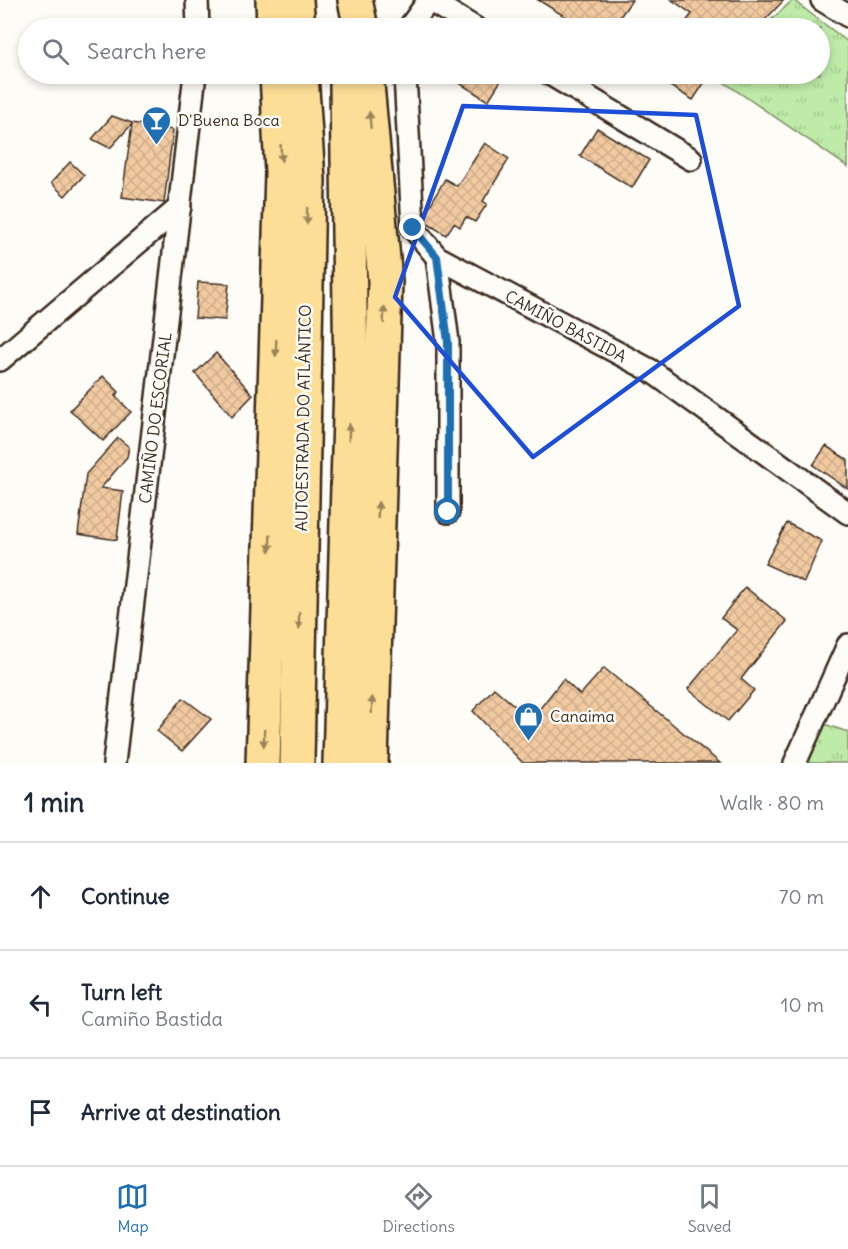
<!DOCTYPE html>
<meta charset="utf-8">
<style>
body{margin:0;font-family:Delius,sans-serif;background:#f2f2f3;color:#1f2937}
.stop{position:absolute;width:18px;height:18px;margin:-14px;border:4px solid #1f6fb2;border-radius:50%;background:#fff}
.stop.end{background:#1f6fb2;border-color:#fff;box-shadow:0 2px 6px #0008}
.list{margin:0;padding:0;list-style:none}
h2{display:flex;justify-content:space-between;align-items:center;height:78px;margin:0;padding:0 24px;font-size:26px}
h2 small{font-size:20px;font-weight:400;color:#747a83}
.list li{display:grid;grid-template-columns:39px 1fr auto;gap:18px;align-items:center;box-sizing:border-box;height:108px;padding:0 24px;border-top:2px solid #e0e1e3}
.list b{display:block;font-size:22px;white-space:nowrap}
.list p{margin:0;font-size:20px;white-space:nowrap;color:#747a83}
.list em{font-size:20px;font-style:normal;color:#747a83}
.icon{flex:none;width:33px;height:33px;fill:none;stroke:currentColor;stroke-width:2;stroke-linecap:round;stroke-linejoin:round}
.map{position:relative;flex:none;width:848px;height:763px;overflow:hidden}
.search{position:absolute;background:#fff;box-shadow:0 3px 9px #0003;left:18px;right:18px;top:18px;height:66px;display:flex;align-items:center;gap:15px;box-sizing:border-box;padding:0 21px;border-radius:33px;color:#747a83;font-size:22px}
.sheet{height:402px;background:#fff}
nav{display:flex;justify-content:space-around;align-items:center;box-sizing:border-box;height:84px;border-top:2px solid #e0e1e3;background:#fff;font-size:16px;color:#747a83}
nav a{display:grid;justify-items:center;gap:3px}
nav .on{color:#1f6fb2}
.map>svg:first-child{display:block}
.grass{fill:url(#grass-tufts);stroke:#7c8a63;stroke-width:1.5}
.building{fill:url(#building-cross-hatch);stroke:#3b2a1e;stroke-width:1.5}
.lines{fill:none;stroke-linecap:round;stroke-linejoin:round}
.street-casing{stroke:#3b2a1e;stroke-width:26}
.highway-casing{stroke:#3b2a1e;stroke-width:38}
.street{stroke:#fdfcf7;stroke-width:21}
.highway{stroke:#fdde96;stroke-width:33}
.oneway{fill:#9c845a}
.route{stroke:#1f6fb2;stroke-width:8}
.marked{fill:none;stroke:#1d4ed8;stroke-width:4.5;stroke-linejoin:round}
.labels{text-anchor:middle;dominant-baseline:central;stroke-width:5;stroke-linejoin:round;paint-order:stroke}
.poi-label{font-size:16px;fill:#3b2a1e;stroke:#fdfcf7;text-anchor:start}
.street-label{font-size:16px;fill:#3b2a1e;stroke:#fdfcf7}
</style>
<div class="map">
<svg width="848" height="763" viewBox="0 0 848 763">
<defs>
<pattern id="grass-tufts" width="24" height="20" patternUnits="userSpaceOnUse" patternTransform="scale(1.5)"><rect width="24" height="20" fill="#beeba8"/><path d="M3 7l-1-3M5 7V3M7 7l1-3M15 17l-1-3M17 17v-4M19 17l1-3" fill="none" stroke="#a4ca90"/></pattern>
<pattern id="building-cross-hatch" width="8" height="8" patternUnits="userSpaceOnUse" patternTransform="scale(1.5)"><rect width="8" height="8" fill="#f1caa1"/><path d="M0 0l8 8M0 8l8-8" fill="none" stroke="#d0ae8a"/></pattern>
</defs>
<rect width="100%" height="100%" fill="#fdfcf7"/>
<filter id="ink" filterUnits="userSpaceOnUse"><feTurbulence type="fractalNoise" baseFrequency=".0167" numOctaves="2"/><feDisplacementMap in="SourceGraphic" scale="12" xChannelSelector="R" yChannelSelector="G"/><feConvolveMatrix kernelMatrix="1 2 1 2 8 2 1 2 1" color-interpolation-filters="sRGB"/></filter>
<g filter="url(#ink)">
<g class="grass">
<path d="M793 0 848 42V167L712 74H820V28H762Z"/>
<path d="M824 724 848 732V763H807Z"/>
</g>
<g class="building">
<path d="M538 0H632L612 28H584Z"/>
<path d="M672 0H784L761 24 757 20 749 28H681L692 14Z"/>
<path d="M445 74H505L488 101Z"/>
<path d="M650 74H710L693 100Z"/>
<path d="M112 116 132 123 173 130 164 203 122 197 132 124 110 148 92 139Z"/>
<path d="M597 128 649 160 632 188 580 156Z"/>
<path d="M485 143 509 159 483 201 487 204 475 222 466 217 460 227 454 223 446 235 425 222V214L445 179 457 186Z"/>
<path d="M70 162 84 175 65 196 51 183Z"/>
<path d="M198 282 229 284 225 320 195 318Z"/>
<path d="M216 353 253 395 232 417 195 373Z"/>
<path d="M103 376 119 392 115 396 131 412 103 441 70 410Z"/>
<path d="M118 438 129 447 127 457 101 488 123 491 117 540 78 534 86 474Z"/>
<path d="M826 446 848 460V489L813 465Z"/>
<path d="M787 523 822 541 804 582 765 564Z"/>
<path d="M745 587 787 621 741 679 754 690 728 721 688 689 737 630 721 618Z"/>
<path d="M604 668 720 763H523L473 711 494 688 531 720 563 679 580 695Z"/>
<path d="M183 698 211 719 182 751 157 731Z"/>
</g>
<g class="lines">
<defs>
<g id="street">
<path d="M197 0 198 28"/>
<path d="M822 0 848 16"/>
<path d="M409 28 429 0 475 28"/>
<path d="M405 74 413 228 437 257 650 370 848 513"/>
<path d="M550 74 691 159"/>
<path d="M437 257 448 342V512"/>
<path d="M0 360 180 207"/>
<path d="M114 763 195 74"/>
<path d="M795 763 848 645"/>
</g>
<g id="highway">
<path d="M273 0 274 28"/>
<path d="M296 0 298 28"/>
<path d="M355 0 361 28"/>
<path d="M366 74 385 281 371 763"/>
<path d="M263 763 282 173 277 74"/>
<path d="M297 763 308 180 301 74"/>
<path d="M340 763 351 382 347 84"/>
</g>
</defs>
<use href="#street" class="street-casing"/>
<use href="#highway" class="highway-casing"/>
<use href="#street" class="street"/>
<use href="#highway" class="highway"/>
</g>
<defs><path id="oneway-solid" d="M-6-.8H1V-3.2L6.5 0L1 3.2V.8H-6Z" transform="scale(1.5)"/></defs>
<g class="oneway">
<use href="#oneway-solid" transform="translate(370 120) rotate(-95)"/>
<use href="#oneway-solid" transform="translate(281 153) rotate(87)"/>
<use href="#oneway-solid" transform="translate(307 216) rotate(91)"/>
<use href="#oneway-solid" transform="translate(384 315) rotate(-88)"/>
<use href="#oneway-solid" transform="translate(276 348) rotate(92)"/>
<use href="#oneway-solid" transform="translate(349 432) rotate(-88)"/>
<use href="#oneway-solid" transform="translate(378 510) rotate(-88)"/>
<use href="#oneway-solid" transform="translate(270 543) rotate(92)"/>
<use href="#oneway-solid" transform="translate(299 621) rotate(91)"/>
<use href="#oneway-solid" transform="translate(372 705) rotate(-88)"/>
<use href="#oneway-solid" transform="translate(264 738) rotate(92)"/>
</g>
</g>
<g class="lines" filter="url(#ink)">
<path class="route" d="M413 228 437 257 448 342V512"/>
</g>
<path class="marked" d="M463 106 696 115 739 306 533 457 395 297Z"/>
<defs>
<symbol id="bar-pin" viewBox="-11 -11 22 30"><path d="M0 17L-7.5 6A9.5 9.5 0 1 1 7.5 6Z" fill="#1f6fb2" stroke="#fdfcf7"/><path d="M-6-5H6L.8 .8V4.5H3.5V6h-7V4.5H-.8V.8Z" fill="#fff"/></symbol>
<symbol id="shop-pin" viewBox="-11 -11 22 30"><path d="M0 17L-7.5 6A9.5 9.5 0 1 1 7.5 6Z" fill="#1f6fb2" stroke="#fdfcf7"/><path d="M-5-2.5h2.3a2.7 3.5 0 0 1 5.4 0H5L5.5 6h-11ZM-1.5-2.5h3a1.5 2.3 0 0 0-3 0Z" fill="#fff"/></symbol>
</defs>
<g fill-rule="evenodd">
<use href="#bar-pin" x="140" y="104" width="33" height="45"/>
<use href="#shop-pin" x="512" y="700" width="33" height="45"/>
</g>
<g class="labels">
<g class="poi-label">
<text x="178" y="120">D'Buena Boca</text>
<text x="550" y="716">Canaima</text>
</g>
<g class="street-label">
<text transform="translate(566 326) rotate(28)">CAMIÑO BASTIDA</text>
<text transform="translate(155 418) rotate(-83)">CAMIÑO DO ESCORIAL</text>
<text transform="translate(303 418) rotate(-89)">AUTOESTRADA DO ATLÁNTICO</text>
</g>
</g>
</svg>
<div class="stop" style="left:448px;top:512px"></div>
<div class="stop end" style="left:413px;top:228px"></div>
<div class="search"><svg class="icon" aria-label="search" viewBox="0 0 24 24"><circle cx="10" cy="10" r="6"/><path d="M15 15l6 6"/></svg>Search here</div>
</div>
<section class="sheet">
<h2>1 min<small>Walk · 80 m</small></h2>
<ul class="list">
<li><svg class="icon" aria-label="ahead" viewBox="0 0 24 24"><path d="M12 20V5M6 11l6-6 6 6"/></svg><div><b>Continue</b></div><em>70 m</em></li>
<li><svg class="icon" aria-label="left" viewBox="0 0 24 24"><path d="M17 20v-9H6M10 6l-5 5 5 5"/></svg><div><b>Turn left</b><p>Camiño Bastida</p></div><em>10 m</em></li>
<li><svg class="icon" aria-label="arrive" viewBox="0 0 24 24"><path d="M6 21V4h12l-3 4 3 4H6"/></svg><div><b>Arrive at destination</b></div></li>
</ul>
</section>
<nav>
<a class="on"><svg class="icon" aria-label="map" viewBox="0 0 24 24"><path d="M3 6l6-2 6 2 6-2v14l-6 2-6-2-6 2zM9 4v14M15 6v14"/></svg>Map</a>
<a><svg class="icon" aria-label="directions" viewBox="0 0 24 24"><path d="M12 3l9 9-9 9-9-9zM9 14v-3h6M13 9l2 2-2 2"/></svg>Directions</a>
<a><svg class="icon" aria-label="saved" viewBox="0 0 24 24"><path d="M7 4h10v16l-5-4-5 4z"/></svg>Saved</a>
</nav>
